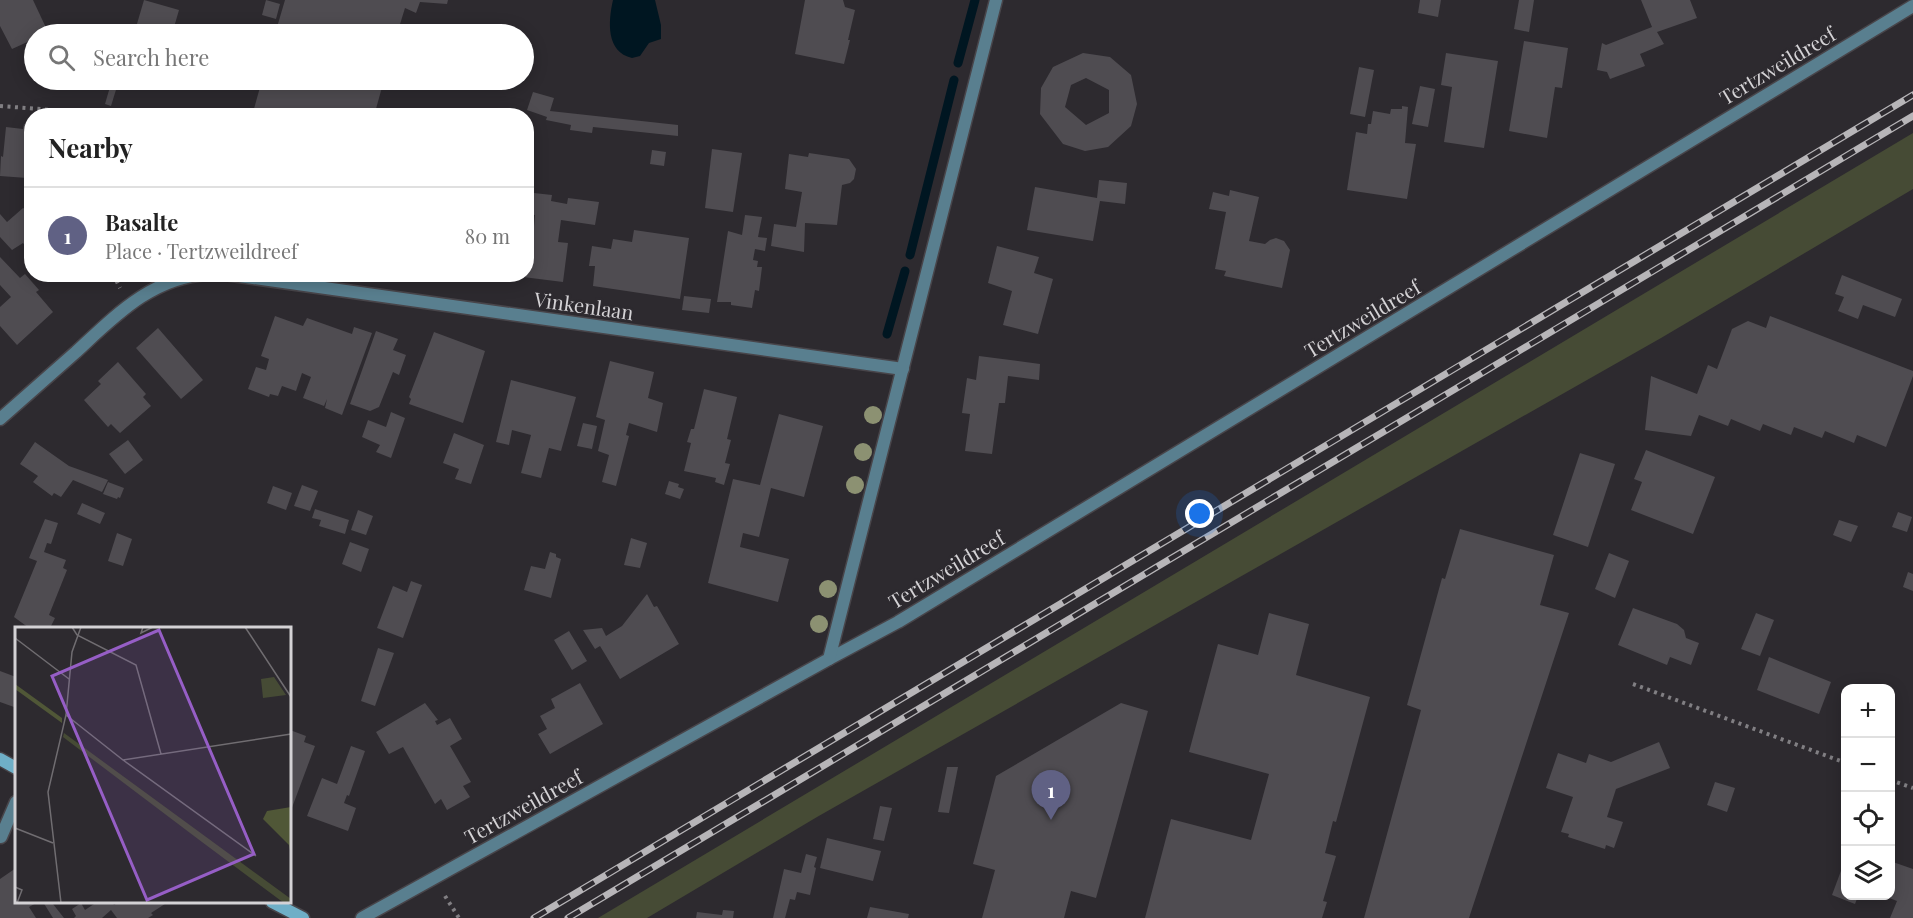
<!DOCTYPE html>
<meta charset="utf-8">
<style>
body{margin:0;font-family:"Playfair Display",serif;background:#f2f2f2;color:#222}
.controls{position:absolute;right:18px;bottom:18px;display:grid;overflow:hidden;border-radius:12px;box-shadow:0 3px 15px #0003}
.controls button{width:54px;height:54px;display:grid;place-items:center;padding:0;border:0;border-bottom:2px solid #e0e0e0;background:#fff;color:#222;font:30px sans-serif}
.you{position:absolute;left:1200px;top:514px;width:21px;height:21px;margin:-15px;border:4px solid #fff;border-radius:50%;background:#1a73e8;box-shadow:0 0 0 9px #1a73e833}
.badge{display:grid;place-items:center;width:39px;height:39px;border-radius:50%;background:#606184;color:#fff;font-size:20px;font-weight:700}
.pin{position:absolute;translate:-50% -50px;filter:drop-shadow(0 2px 3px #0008)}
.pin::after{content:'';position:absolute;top:32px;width:21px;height:18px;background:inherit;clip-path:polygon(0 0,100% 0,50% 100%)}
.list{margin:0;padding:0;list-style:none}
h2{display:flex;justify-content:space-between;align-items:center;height:78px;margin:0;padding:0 24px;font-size:26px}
h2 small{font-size:20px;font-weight:400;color:#767676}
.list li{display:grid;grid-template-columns:39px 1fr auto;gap:18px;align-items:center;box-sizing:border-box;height:96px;padding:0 24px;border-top:2px solid #e0e0e0}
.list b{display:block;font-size:22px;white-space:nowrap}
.list p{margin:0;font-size:20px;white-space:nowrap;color:#767676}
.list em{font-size:20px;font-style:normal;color:#767676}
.icon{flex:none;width:33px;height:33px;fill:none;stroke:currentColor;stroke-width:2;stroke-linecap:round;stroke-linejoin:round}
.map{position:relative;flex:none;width:1913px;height:918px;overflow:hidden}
.search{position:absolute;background:#fff;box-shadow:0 3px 15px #0003;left:24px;top:24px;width:510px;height:66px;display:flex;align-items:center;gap:15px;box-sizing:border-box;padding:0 21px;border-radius:33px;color:#767676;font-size:22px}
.panel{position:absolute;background:#fff;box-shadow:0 3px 15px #0003;left:24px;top:108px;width:510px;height:174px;border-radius:24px}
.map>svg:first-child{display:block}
.green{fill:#464b35}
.water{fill:#001621}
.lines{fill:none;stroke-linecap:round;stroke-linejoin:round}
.stream{stroke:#001621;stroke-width:9}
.building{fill:#4f4c51;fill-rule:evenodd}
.street-casing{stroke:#48454a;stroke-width:15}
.secondary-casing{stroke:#48454a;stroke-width:15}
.path{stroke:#817f83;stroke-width:4;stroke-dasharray:3 4.5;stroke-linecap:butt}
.street{stroke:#597f8f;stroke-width:12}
.secondary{stroke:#6fafc7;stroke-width:12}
.rail-casing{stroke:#b7b5b8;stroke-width:7}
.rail{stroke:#2d2a2f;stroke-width:4.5;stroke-dasharray:14;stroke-linecap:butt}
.tree{fill:#8c9172}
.labels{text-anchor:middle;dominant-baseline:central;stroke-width:5;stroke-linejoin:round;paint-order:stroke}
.street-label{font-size:20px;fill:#d4d2d5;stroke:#2d2a2f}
.inset-road{fill:none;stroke:#706d71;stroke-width:1.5}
.view{fill:#965ec6;fill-opacity:0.15;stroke:#965ec6;stroke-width:3}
.inset-edge{fill:none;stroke:#d4d2d5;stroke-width:3}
</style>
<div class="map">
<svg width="1913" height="918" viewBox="0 0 1913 918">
<rect width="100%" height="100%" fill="#2d2a2f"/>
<path class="green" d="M1913 133V189L1661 338 817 817 647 918H598Z"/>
<path class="water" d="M613 0H655L661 25V39L649 43 640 56 632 58C606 52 608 22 613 0Z"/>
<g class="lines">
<g class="stream">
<path d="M958 63 975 0"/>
<path d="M910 255 954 80"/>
<path d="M887 334 905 271"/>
</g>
</g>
<g class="building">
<path d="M0 0H33L48 32 34 34V39L12 49 0 26Z"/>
<path d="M144 0 179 10 172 34H134Z"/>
<path d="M266 0 280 4 276 19 262 15Z"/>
<path d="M285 0H448L447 4 420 2 416 13 405 8 397 34H275Z"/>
<path d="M805 0H843L845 7 855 10 848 40H850L844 64 795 54Z"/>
<path d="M1420 0H1441L1438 17 1418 13Z"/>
<path d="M1519 0H1534L1529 32 1514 29Z"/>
<path d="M1641 0H1690L1697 18 1657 32 1664 44 1640 54 1645 66 1610 79 1607 72 1597 70 1602 43 1606 45 1652 27Z"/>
<path d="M1524 41 1568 48 1562 88 1555 87 1547 138 1509 131Z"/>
<path d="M1083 53 1110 57 1131 75 1137 104 1131 126 1108 147 1085 151 1063 144 1040 114 1041 88 1053 67ZM1086 78 1109 90V113L1086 125 1065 107 1071 85Z"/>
<path d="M1446 53 1498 61 1484 148 1444 142 1452 87 1441 85Z"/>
<path d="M1359 67 1374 70 1365 117 1350 114Z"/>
<path d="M112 80H119L111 106 105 104Z"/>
<path d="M262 80H384L374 116H252Z"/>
<path d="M1420 86 1435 89 1428 127 1412 124Z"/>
<path d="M533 92 554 98 550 111 678 125V136L593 127 592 133 570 130 571 125 546 120 547 117 527 110Z"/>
<path d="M1402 106 1408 107 1405 143 1416 144 1407 199 1347 190 1356 132 1367 134 1368 124H1371L1373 111 1390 114 1391 109H1402Z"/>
<path d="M24 124 32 125V160H28L27 178 0 176 1 156 3 157 6 127 23 129Z"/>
<path d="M712 149 742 153 733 212 705 208Z"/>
<path d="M652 150 666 152 664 166 650 164Z"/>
<path d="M809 153 849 159 856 169 854 179 850 183 842 185 837 225 805 223 804 252 771 246 774 224 796 227 802 192 785 189 789 154 808 157Z"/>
<path d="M1099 180 1127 183 1125 204 1100 201 1093 241 1027 230 1035 187 1097 198Z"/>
<path d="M526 189 534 190V193L552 195 551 201 567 204 568 198 599 202 595 225 561 220 558 242 568 243 563 282 515 276 526 274V237L533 238 535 215 526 214Z"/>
<path d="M1230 190 1259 197 1249 241 1265 244 1270 240 1276 238 1284 241 1290 250 1282 288 1224 276 1226 271 1215 269 1226 212 1209 209 1213 192 1229 196Z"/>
<path d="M32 203V254L23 243 12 250 0 237V214L7 222 23 208 25 209Z"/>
<path d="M745 215 762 217 758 237 767 238 765 251 755 249 753 260 758 261 757 267H762L759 291 755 290 752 308 731 305V302H717L728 231 742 235Z"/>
<path d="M634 230 689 238 680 299 593 286 595 266H589L592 246 611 249 613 239 632 242Z"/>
<path d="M997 246 1039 257 1034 273 1053 279 1038 334 1003 325 1012 291 988 283Z"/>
<path d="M0 257 20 278 25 274 39 290 36 292 53 312 17 345 0 326V307L11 297 0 285Z"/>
<path d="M1842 275 1902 299 1895 317 1863 305 1858 319 1838 311 1844 297 1835 294Z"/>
<path d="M684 296 711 299 709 313 682 310Z"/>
<path d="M275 316 303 326 307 318 352 334 354 327 372 333 342 415 325 408 327 399 324 406 303 398 311 377 302 373 296 391 282 386 278 396 270 394 269 397 248 389 256 367 266 370 269 359 261 356Z"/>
<path d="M1770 316 1913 371V376L1886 447 1857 435 1854 443 1825 431 1822 438 1794 427 1791 435 1763 424 1760 431 1731 419 1728 426 1699 415 1691 436 1645 430 1651 376 1697 394 1708 365 1717 369 1732 329 1748 321 1766 328Z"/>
<path d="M158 328 203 380 181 399 136 348Z"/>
<path d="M376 331 398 339 393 350 406 355 399 375 393 372 379 407 370 411 350 404Z"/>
<path d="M434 332 485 351 463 423 409 404 411 399 409 397Z"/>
<path d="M979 356 1040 364 1039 380 1008 376 1005 403H999L992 454 965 451 970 414 962 413 967 378 976 380Z"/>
<path d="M610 361 654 372 648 398 663 403 657 432 629 423 626 435 629 436 616 486 602 482 609 455 598 451 605 420 596 417Z"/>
<path d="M118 362 146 394 143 397 151 406 120 433 111 424 108 427 84 400 101 384 98 381Z"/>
<path d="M511 380 576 397 561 451 549 448 541 478 521 473 531 435 512 430 509 445 496 442Z"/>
<path d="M704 389 737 397 727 439 731 440 725 463 730 464 724 485 715 482 716 478 684 471 691 443 687 442 691 429H694Z"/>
<path d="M391 412 405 418 391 458 376 452 380 445 362 437 368 420 386 427Z"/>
<path d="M779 414 823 426 804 497 771 488 759 537 743 533 740 547 789 559 778 602 708 583 733 479 760 485Z"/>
<path d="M583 423 597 426 592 449 577 446Z"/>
<path d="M454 433 484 445 471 484 455 479 459 469 443 463Z"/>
<path d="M128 440 143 460 125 474 109 454Z"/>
<path d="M35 442 69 466 108 480 102 492 73 480 61 497 54 493 52 496 33 482 38 476 20 464Z"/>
<path d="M1646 450 1715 477 1693 534 1631 510 1642 482 1634 479Z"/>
<path d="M1580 453 1615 464 1588 547 1553 535Z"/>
<path d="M669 481 679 484 678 487 684 489 680 499 665 494Z"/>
<path d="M108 482 124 488 120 498 118 497 117 499 103 494Z"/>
<path d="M302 485 318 491 310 511 294 506Z"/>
<path d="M273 486 292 493 286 510 267 503Z"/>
<path d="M82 503 105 513 100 524 77 514Z"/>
<path d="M315 509 349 520 345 534 319 526 321 520 312 518Z"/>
<path d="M358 510 373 516 366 535 351 530Z"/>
<path d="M1898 512 1912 517 1907 532 1892 527Z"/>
<path d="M45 519 58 523 51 544 47 543 44 552 66 560 63 568 67 570 49 615 55 618 50 628H29L14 617 37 561 29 558Z"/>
<path d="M1839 520 1858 526 1851 542 1833 535Z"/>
<path d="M1460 529 1554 555 1540 605 1569 613 1469 918H1364L1421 710 1407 705 1442 578 1445 579Z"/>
<path d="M117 533 132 539 123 566 108 561Z"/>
<path d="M631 538 647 543 640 568 624 565Z"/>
<path d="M350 542 369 549 361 572 342 564Z"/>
<path d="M550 552 556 554V557L561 559 551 598 524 590 531 566 545 569Z"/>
<path d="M1609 553 1629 561 1615 598 1595 589Z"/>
<path d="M1908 572 1913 574V591L1903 587Z"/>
<path d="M411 581 422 585 403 638 377 628 393 586 407 592Z"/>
<path d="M647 594 654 607 657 606 679 644 620 679 600 646 595 649 583 630 602 628 606 636 622 626Z"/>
<path d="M1633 608 1677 624 1684 630 1686 638 1699 643 1691 665 1670 657 1667 665 1618 645Z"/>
<path d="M1269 613 1309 624 1296 675 1370 697 1336 822 1333 821 1325 853 1336 856 1323 901 1327 902 1322 918H1145L1171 819 1251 840 1269 774 1189 752 1218 644 1258 655Z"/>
<path d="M1756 613 1774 620 1760 656 1741 649Z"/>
<path d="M569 631 587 661 572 670 554 640Z"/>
<path d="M378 648 394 653 375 706 361 701Z"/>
<path d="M1769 657 1831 682 1819 714 1757 690Z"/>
<path d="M0 671 16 677V700L14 707 0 702Z"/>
<path d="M580 683 603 724 550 754 538 734 547 729 540 716 555 708 551 699Z"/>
<path d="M425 703 438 720 435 721 437 725 450 718 462 739 450 746 471 782 463 786 470 797 447 810 441 799 435 804 403 747 389 754 376 732Z"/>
<path d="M1121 703 1148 711 1096 898 1071 891 1064 918H982L995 870 973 864 996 776Z"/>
<path d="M290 730 306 736 304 742 315 746 290 813Z"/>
<path d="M1659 742 1670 768 1616 789 1607 817 1623 822 1614 848 1606 845 1605 849 1568 837 1569 834 1561 832 1573 797 1546 788 1558 753 1586 763 1589 754 1611 762Z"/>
<path d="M351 746 365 751 349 796 347 795 344 803 356 808 348 831 307 816 322 778 337 784Z"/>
<path d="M947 767H958L949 813 938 812Z"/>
<path d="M1715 782 1735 788 1727 812 1707 805Z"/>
<path d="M880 806 892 808 884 841 873 839Z"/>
<path d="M827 838 881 851 873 881 820 868Z"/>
<path d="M806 854 817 857 814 867 816 868 810 895 797 892 795 900 790 899 785 918H773L784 869 801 873Z"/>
<path d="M1845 860V896H1858L1855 904 1832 895Z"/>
<path d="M1890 861 1913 869V918H1890L1897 901 1884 896H1890Z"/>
<path d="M16 868V902H38L29 907 36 918H0V879Z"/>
<path d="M43 902H57L53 904 64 918H53Z"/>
<path d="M97 902H112L114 905 119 902H168L151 913 153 915 148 918H117L111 910 102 918H74L76 916 72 909 81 903 85 910Z"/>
<path d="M870 907 909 914 908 918H867Z"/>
<path d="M723 910 734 911 733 918H696L697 912 722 915Z"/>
</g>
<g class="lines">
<defs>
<g id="street">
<path d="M225 274 903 369"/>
<path d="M0 419C25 397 51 374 76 352 115 316 152 277 208 274"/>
<path d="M829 659 898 622 1913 6"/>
<path d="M1 837 16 802"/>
<path d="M362 918 829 659 996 0"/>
</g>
<g id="secondary">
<path d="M0 759 16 768"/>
<path d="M272 902 303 918"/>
</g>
</defs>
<use href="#street" class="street-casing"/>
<use href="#secondary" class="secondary-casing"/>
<g class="path">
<path d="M0 106 92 113V116"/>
<path d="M113 274 120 288"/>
<path d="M1633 684 1846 763"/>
<path d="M1890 780 1913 788"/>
<path d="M445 896 459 918"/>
</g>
<use href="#street" class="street"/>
<use href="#secondary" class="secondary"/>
<defs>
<g id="rail">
<path d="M534 918 1913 95"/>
<path d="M568 918 1913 116"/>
</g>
</defs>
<use href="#rail" class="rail-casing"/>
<use href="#rail" class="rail"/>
</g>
<g class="tree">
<circle cx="873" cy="415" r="9"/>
<circle cx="863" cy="452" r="9"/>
<circle cx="855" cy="485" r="9"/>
<circle cx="828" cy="589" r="9"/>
<circle cx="819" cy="624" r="9"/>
</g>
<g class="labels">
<g class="street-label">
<text transform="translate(1777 65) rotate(-31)">Tertzweildreef</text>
<text transform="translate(584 305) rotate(8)">Vinkenlaan</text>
<text transform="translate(1362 318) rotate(-31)">Tertzweildreef</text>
<text transform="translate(946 569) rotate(-31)">Tertzweildreef</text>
<text transform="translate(523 806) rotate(-29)">Tertzweildreef</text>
</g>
</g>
<g transform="translate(15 627)">
<rect width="276" height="276" fill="#2d2a2f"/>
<path d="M259 50 271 68 248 71 246 52ZM49 106 276 272V276H269L187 215 48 110Z" fill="#464b35"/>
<path d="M0 57 47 91V96L0 62ZM276 180V228L274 218 248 192 252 184Z" fill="#505737"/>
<path class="inset-road" d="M57 0 62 8 121 38 146 127M128 0 126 6 138 0M230 0 276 70M0 11 54 52M51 88 108 133 276 107M108 133 241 229M0 201 38 216M0 260 7 263 2 276M46 276 33 165 51 88 57 25 66 0"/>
<path class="view" d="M144 3 239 227 132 273 37 49Z"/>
<rect width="276" height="276" class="inset-edge"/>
</g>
</svg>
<div class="controls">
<button>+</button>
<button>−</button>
<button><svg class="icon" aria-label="locate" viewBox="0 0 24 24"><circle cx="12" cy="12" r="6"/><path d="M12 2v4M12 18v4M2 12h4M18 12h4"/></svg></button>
<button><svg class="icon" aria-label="layers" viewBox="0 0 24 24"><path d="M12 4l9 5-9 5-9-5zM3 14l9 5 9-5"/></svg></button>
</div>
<div class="you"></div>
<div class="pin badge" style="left:1051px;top:820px">1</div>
<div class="search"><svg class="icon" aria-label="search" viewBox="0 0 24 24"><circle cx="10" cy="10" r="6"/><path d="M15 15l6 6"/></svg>Search here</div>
<section class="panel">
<h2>Nearby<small></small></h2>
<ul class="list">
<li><span class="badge">1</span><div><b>Basalte</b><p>Place · Tertzweildreef</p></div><em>80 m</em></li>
</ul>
</section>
</div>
